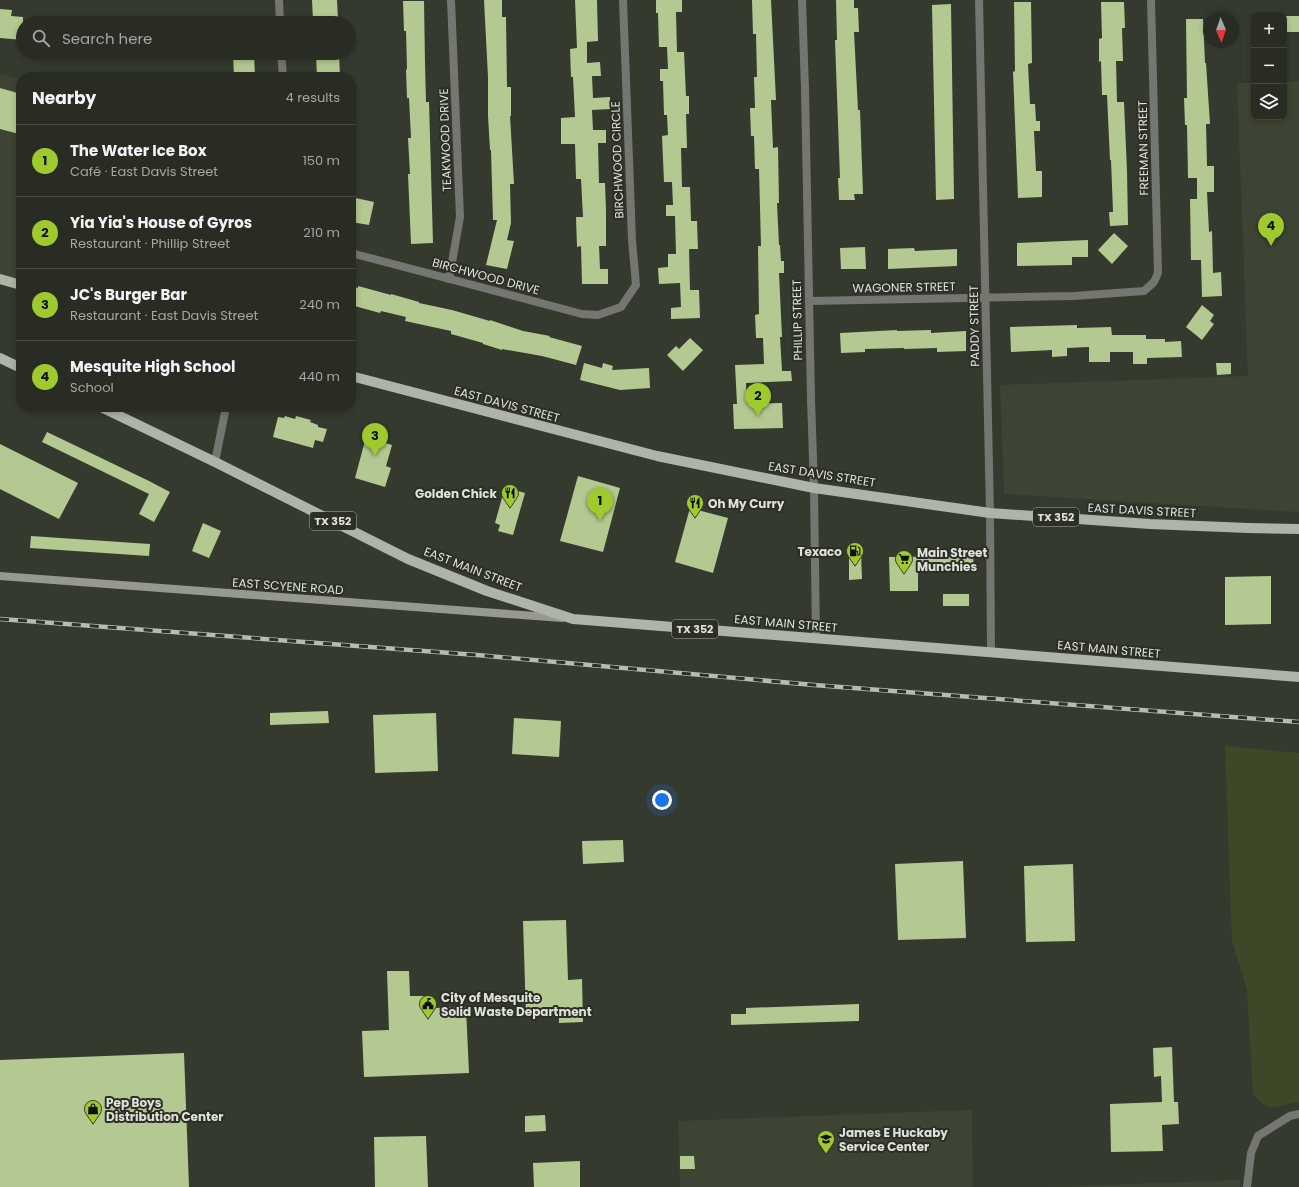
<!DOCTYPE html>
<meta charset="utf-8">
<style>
body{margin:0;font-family:Poppins,sans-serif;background:#343830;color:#f1f3f6}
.controls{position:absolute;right:12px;top:12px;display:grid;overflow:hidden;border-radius:8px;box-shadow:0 2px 6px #0003}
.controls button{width:36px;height:36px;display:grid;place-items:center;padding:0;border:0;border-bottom:1px solid #444841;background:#282c23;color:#f1f3f6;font:20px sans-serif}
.compass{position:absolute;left:1203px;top:12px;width:36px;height:36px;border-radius:50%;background:#282c23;box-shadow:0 2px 6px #0003;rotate:178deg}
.you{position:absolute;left:662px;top:800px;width:14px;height:14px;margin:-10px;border:3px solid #fff;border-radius:50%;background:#1a73e8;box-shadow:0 0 0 6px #1a73e833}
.badge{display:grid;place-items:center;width:26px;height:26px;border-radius:50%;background:#9fca2d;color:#111;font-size:13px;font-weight:700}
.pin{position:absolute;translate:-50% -33px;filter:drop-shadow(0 1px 2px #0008)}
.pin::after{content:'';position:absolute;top:21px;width:14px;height:12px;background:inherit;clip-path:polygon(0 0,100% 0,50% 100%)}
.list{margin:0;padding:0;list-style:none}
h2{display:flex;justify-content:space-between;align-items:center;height:52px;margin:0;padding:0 16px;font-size:17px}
h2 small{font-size:13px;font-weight:400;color:#a5a7a6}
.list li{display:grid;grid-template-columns:26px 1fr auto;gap:12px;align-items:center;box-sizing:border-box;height:72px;padding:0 16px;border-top:1px solid #444841}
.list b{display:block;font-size:15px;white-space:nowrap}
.list p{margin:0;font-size:13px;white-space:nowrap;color:#a5a7a6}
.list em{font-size:13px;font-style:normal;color:#a5a7a6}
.icon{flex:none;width:22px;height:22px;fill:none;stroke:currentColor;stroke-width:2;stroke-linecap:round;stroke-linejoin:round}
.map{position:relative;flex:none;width:1299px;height:1187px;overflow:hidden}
.search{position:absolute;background:#282c23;box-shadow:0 2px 6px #0003;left:16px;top:16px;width:340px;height:44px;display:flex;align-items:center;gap:10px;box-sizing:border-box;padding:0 14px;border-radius:22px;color:#a5a7a6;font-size:15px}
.panel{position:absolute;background:#282c23;box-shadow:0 2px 6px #0003;left:16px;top:72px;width:340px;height:340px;border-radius:16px}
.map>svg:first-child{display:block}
.built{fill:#3e4433}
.green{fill:#3d4828}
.building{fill:#b4c991}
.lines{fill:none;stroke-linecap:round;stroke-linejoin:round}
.street{stroke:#747671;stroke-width:8}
.secondary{stroke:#969990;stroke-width:8}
.primary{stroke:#afb4a8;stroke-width:10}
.rail-casing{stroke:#b8bbb3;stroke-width:4.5}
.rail{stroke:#2b2f25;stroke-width:3;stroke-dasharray:9;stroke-linecap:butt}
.labels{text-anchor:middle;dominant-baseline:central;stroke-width:4;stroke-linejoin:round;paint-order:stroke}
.shield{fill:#2b2f25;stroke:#a9aca4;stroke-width:1}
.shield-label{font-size:11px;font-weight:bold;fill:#dfe2db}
.street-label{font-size:12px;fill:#dfe2db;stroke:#2b2f25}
.poi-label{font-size:12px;font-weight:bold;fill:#dfe2db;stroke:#2b2f25;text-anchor:start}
</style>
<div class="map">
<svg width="1299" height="1187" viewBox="0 0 1299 1187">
<rect width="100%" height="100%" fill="#353a2f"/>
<g class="built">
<path d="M0 74 21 79V283L0 278Z"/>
<path d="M1299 81V512L1004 494 1000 385 1248 376 1237 83H1254V117H1284V82Z"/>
<path d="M972 1110 973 1187H680L678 1121Z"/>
<path d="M1240 1180V1187H1048Z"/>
</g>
<path class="green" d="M1225 746 1299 753V1102C1278 1105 1270 1115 1253 1094L1247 990 1232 941Z"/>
<g class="building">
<path d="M312 0H337L338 20H313Z"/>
<path d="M484 0H502V17H506L507 87H511V116H510L514 184H510L511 223 507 240 514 241 507 269 486 265 497 220H493L491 150H490L488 116V77Z"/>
<path d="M575 0H597L598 41 587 42V63L600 62 601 76H592L593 98 610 97V109L592 110 593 130H606V143H598L599 183H605L606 211V246H599L600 269H608V284H582L581 246 577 247 576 217H583L581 179H576L575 144H561V118L575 117 573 77H571L570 49 577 48Z"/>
<path d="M656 0H682V12H676L677 52H684L686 96H689V114H686L687 148H681L682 187H690L691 221H697L698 249H689L690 290H699L700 318 671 319V308L681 307 680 283 659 284 658 268 668 267V254H676L675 216H666V205H673L672 182H664L662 136 668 135 667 115H664L663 81H660V69H668L667 47H659L658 13H656Z"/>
<path d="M752 0H771L776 100H771L773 148 778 147 779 203H777L779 245H780L781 261H784V273H779L782 337H780L782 371H791L792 381 746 383 747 404 782 403 783 428 734 429 733 404H737L735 365 764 364 763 338H756L755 315 759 314 758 246H761L759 169H755L754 136H751L750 108H755L754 77H757L756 34H753Z"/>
<path d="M836 0H854V8H858L859 32H854L858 110H860L863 194H854L855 200H839L838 178H840L835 40H837Z"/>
<path d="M403 1H424L425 63 426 102H429L433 243 411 244 408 174H410L408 138H411L409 98H407L406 70 407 69 406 31H404Z"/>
<path d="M1014 2H1031L1032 63 1028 64 1030 104H1035L1036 121H1040V131H1034L1036 171H1042V197L1018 198 1013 72 1015 71Z"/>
<path d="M1101 2H1124L1125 28H1122L1123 61H1116L1117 102H1124L1127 171 1128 225 1110 226 1109 212H1113L1111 160H1110L1107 95H1102L1101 61 1099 62V39L1102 38Z"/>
<path d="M951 4 954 199 936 200 932 5Z"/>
<path d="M0 9 12 10 11 16 23 17V40L0 38Z"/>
<path d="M1284 16H1299V32H1285Z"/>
<path d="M1186 19H1203L1205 63H1206L1210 124H1206L1207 166H1214V192H1207L1209 232 1212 231 1213 273 1221 272 1222 296 1202 297 1201 260H1191L1190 199H1197V178H1188L1187 125H1185L1184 98H1187Z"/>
<path d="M233 53H254L255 77H234Z"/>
<path d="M316 53H339L340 77H317Z"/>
<path d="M0 88 21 94V125L19 134 0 129Z"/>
<path d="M351 197 374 202 369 225 351 222Z"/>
<path d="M1114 233 1128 246 1112 264 1098 250Z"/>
<path d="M1088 240V257H1072V265L1017 266V243Z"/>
<path d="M865 247 866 269H841L840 248Z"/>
<path d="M914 248 915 251 957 249V266L888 269V249Z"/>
<path d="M351 286 358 288V286L391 295V294L419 302V303L452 310 490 321V320L523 331 550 336 549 337 582 346 576 365 542 356 502 349V350L483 344V343L451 334V331L405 321 406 317 381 311 380 313 351 305Z"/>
<path d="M1202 305 1214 315 1210 321 1214 324 1202 340 1186 327Z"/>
<path d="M1077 325V328L1111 327 1112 335H1146V339H1165V342L1181 341 1182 357 1147 358V364H1133V352H1110V362H1089V347L1067 348V356L1052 357V350L1011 352 1010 327Z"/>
<path d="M897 330V331L931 330V333L966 331V351L937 352V348L904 349V348L865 349V352L841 353 840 333Z"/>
<path d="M690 338 703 350 683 371 667 355 676 346 679 349Z"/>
<path d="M584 363 602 368 603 363 613 366 612 370 649 368 650 388 620 390 580 380Z"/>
<path d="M1216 363H1231V374L1217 375Z"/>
<path d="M285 416 295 419 296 416 311 420 310 422 318 425V427L327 429 323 442 315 440 313 448 273 437 278 417 284 418Z"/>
<path d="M47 432 149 481 170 492 154 522 139 514 149 494 42 442Z"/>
<path d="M366 437 392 445 386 466 391 468 385 487 355 478Z"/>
<path d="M0 444 78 483 59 519 0 489Z"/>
<path d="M578 476 620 488 603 552 560 541Z"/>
<path d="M505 487 525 493 513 535 498 531 500 525 495 523Z"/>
<path d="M690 508 728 518 713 573 675 562Z"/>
<path d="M203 523 221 531 209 558 192 551Z"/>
<path d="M31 536 150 544 149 556 30 548Z"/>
<path d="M861 552 862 579 849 580V553Z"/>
<path d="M973 556 974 568 918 570V591H890L889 557Z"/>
<path d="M1271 576V624L1225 625V577Z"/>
<rect x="943" y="594" width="26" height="12"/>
<path d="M328 711 329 723 270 725V713Z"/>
<path d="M436 713 438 771 375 773 373 715Z"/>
<path d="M514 718 561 721 559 757 512 754Z"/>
<path d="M623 840 624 862 583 864 582 841Z"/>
<path d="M963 861 966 938 898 940 895 864Z"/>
<path d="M1073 864 1075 941 1026 942 1024 866Z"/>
<path d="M566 920 568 980 582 979 583 1022 559 1023V1014L526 1015 523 921Z"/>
<path d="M387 971H409L410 996H432V1008L466 1007 469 1073 364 1077 362 1031 389 1030Z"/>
<path d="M859 1004V1021L731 1025V1014H746V1008Z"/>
<path d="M1172 1047 1174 1102H1178L1179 1124 1162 1125 1163 1151 1111 1152 1110 1104 1162 1102 1161 1076 1154 1077 1153 1048Z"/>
<path d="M184 1053 189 1187H0V1060Z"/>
<path d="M545 1115 546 1131 525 1132V1116Z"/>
<path d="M426 1136 428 1187H375L374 1137Z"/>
<path d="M680 1156H694L695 1169H680Z"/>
<path d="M580 1161V1187H534L533 1163Z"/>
</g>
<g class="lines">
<g class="street">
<path d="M279 0 280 23"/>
<path d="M802 0 805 89 811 399 814 488 816 639"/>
<path d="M979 0 990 513 991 652"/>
<path d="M281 53 283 77"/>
<path d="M351 253 582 314 598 315 621 307 636 285 632 240 623 0"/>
<path d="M449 279 460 217 451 0"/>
<path d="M809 301 1074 296 1144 291 1154 282 1158 273 1151 0"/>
<path d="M215 462 226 407"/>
<path d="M1247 1187 1251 1153 1258 1136 1290 1116 1299 1114"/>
</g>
<path class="secondary" d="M0 576 562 618"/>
<g class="primary">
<path d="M0 279 21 285"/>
<path d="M0 358 21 368"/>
<path d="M351 376 657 456 814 488 990 513 1150 524 1248 528 1299 529"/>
<path d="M101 407 215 462 408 559 487 591 573 619 1299 677"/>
</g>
<defs>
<path id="rail" d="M0 619 477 655 814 685 1299 722"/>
</defs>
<use href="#rail" class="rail-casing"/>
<use href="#rail" class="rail"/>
</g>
<defs>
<symbol id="restaurant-pin" viewBox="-11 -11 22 30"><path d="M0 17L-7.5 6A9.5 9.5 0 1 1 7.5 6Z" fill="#9fca2d" stroke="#2b2f25"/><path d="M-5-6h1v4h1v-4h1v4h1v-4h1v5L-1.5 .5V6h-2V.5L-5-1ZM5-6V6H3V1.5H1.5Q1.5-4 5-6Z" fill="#111"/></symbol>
<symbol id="fuel-pin" viewBox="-11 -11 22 30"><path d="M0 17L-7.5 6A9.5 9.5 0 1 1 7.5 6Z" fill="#9fca2d" stroke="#2b2f25"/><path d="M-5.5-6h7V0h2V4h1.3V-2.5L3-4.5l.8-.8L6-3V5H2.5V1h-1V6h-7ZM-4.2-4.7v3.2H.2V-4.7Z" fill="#111"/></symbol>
<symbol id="supermarket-pin" viewBox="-11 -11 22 30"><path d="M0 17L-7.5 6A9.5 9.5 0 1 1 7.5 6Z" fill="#9fca2d" stroke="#2b2f25"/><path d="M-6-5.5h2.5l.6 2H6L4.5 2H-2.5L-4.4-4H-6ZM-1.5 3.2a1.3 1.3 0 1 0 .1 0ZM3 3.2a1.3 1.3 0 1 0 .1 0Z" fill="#111"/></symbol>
<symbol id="civic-pin" viewBox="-11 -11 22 30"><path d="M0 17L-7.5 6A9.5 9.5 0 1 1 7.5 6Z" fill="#9fca2d" stroke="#2b2f25"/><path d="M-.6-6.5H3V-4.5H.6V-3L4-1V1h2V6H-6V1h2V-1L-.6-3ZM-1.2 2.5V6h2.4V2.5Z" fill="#111"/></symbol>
<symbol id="shop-pin" viewBox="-11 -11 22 30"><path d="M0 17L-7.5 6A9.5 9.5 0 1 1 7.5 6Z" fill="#9fca2d" stroke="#2b2f25"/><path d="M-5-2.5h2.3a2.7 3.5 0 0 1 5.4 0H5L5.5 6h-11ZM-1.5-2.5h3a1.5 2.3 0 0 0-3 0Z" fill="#111"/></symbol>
<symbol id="school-pin" viewBox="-11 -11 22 30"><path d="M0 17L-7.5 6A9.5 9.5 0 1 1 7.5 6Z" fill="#9fca2d" stroke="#2b2f25"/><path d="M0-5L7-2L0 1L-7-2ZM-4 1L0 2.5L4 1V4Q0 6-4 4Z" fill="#111"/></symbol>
</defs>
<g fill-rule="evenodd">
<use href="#restaurant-pin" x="500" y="483" width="20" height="27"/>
<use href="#restaurant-pin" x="685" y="493" width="20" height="27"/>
<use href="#fuel-pin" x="845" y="541" width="20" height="27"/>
<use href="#supermarket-pin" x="894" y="549" width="20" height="27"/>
<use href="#civic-pin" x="418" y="994" width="20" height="27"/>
<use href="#shop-pin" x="83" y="1099" width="20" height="27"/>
<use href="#school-pin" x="816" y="1129" width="20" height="27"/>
</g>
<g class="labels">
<g class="shield">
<rect x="1033" y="508" width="46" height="18" rx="3"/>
<rect x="310" y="512" width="46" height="18" rx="3"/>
<rect x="672" y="620" width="46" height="18" rx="3"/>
</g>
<g class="shield-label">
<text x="1056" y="517">TX 352</text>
<text x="333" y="521">TX 352</text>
<text x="695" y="629">TX 352</text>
</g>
<g class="street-label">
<text transform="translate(445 140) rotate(-92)">TEAKWOOD DRIVE</text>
<text transform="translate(1143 148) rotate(-91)">FREEMAN STREET</text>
<text transform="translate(617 160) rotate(-92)">BIRCHWOOD CIRCLE</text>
<text transform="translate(486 276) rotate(15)">BIRCHWOOD DRIVE</text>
<text transform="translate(904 287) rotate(-1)">WAGONER STREET</text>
<text transform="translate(797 320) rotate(-91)">PHILLIP STREET</text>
<text transform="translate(974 326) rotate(-91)">PADDY STREET</text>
<text transform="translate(507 404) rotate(15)">EAST DAVIS STREET</text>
<text transform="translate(822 474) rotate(9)">EAST DAVIS STREET</text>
<text transform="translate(1142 510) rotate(3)">EAST DAVIS STREET</text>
<text transform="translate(473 569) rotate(21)">EAST MAIN STREET</text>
<text transform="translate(288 586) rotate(4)">EAST SCYENE ROAD</text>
<text transform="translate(786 623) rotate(5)">EAST MAIN STREET</text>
<text transform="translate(1109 649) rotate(5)">EAST MAIN STREET</text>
</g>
<g class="poi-label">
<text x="497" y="493" text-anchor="end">Golden Chick</text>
<text x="708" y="503">Oh My Curry</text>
<text x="842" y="551" text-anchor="end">Texaco</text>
<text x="917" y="552">Main Street<tspan x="917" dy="14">Munchies</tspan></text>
<text x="441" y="997">City of Mesquite<tspan x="441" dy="14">Solid Waste Department</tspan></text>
<text x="106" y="1102">Pep Boys<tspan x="106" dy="14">Distribution Center</tspan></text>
<text x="839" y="1132">James E Huckaby<tspan x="839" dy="14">Service Center</tspan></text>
</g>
</g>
</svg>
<div class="controls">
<button>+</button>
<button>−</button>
<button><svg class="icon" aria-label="layers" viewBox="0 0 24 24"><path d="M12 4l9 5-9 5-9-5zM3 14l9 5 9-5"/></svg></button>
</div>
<svg class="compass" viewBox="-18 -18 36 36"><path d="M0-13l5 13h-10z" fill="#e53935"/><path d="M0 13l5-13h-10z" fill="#a5a7a6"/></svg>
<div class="you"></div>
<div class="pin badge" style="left:600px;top:521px">1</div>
<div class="pin badge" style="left:758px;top:416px">2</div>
<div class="pin badge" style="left:375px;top:456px">3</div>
<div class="pin badge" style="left:1271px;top:246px">4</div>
<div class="search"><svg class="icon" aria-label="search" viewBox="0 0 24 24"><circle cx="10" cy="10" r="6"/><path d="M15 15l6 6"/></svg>Search here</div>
<section class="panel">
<h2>Nearby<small>4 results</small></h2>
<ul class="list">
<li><span class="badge">1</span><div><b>The Water Ice Box</b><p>Café · East Davis Street</p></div><em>150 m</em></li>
<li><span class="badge">2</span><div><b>Yia Yia's House of Gyros</b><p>Restaurant · Phillip Street</p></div><em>210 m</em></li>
<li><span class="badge">3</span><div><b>JC's Burger Bar</b><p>Restaurant · East Davis Street</p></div><em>240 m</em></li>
<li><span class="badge">4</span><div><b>Mesquite High School</b><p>School</p></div><em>440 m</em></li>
</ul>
</section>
</div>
